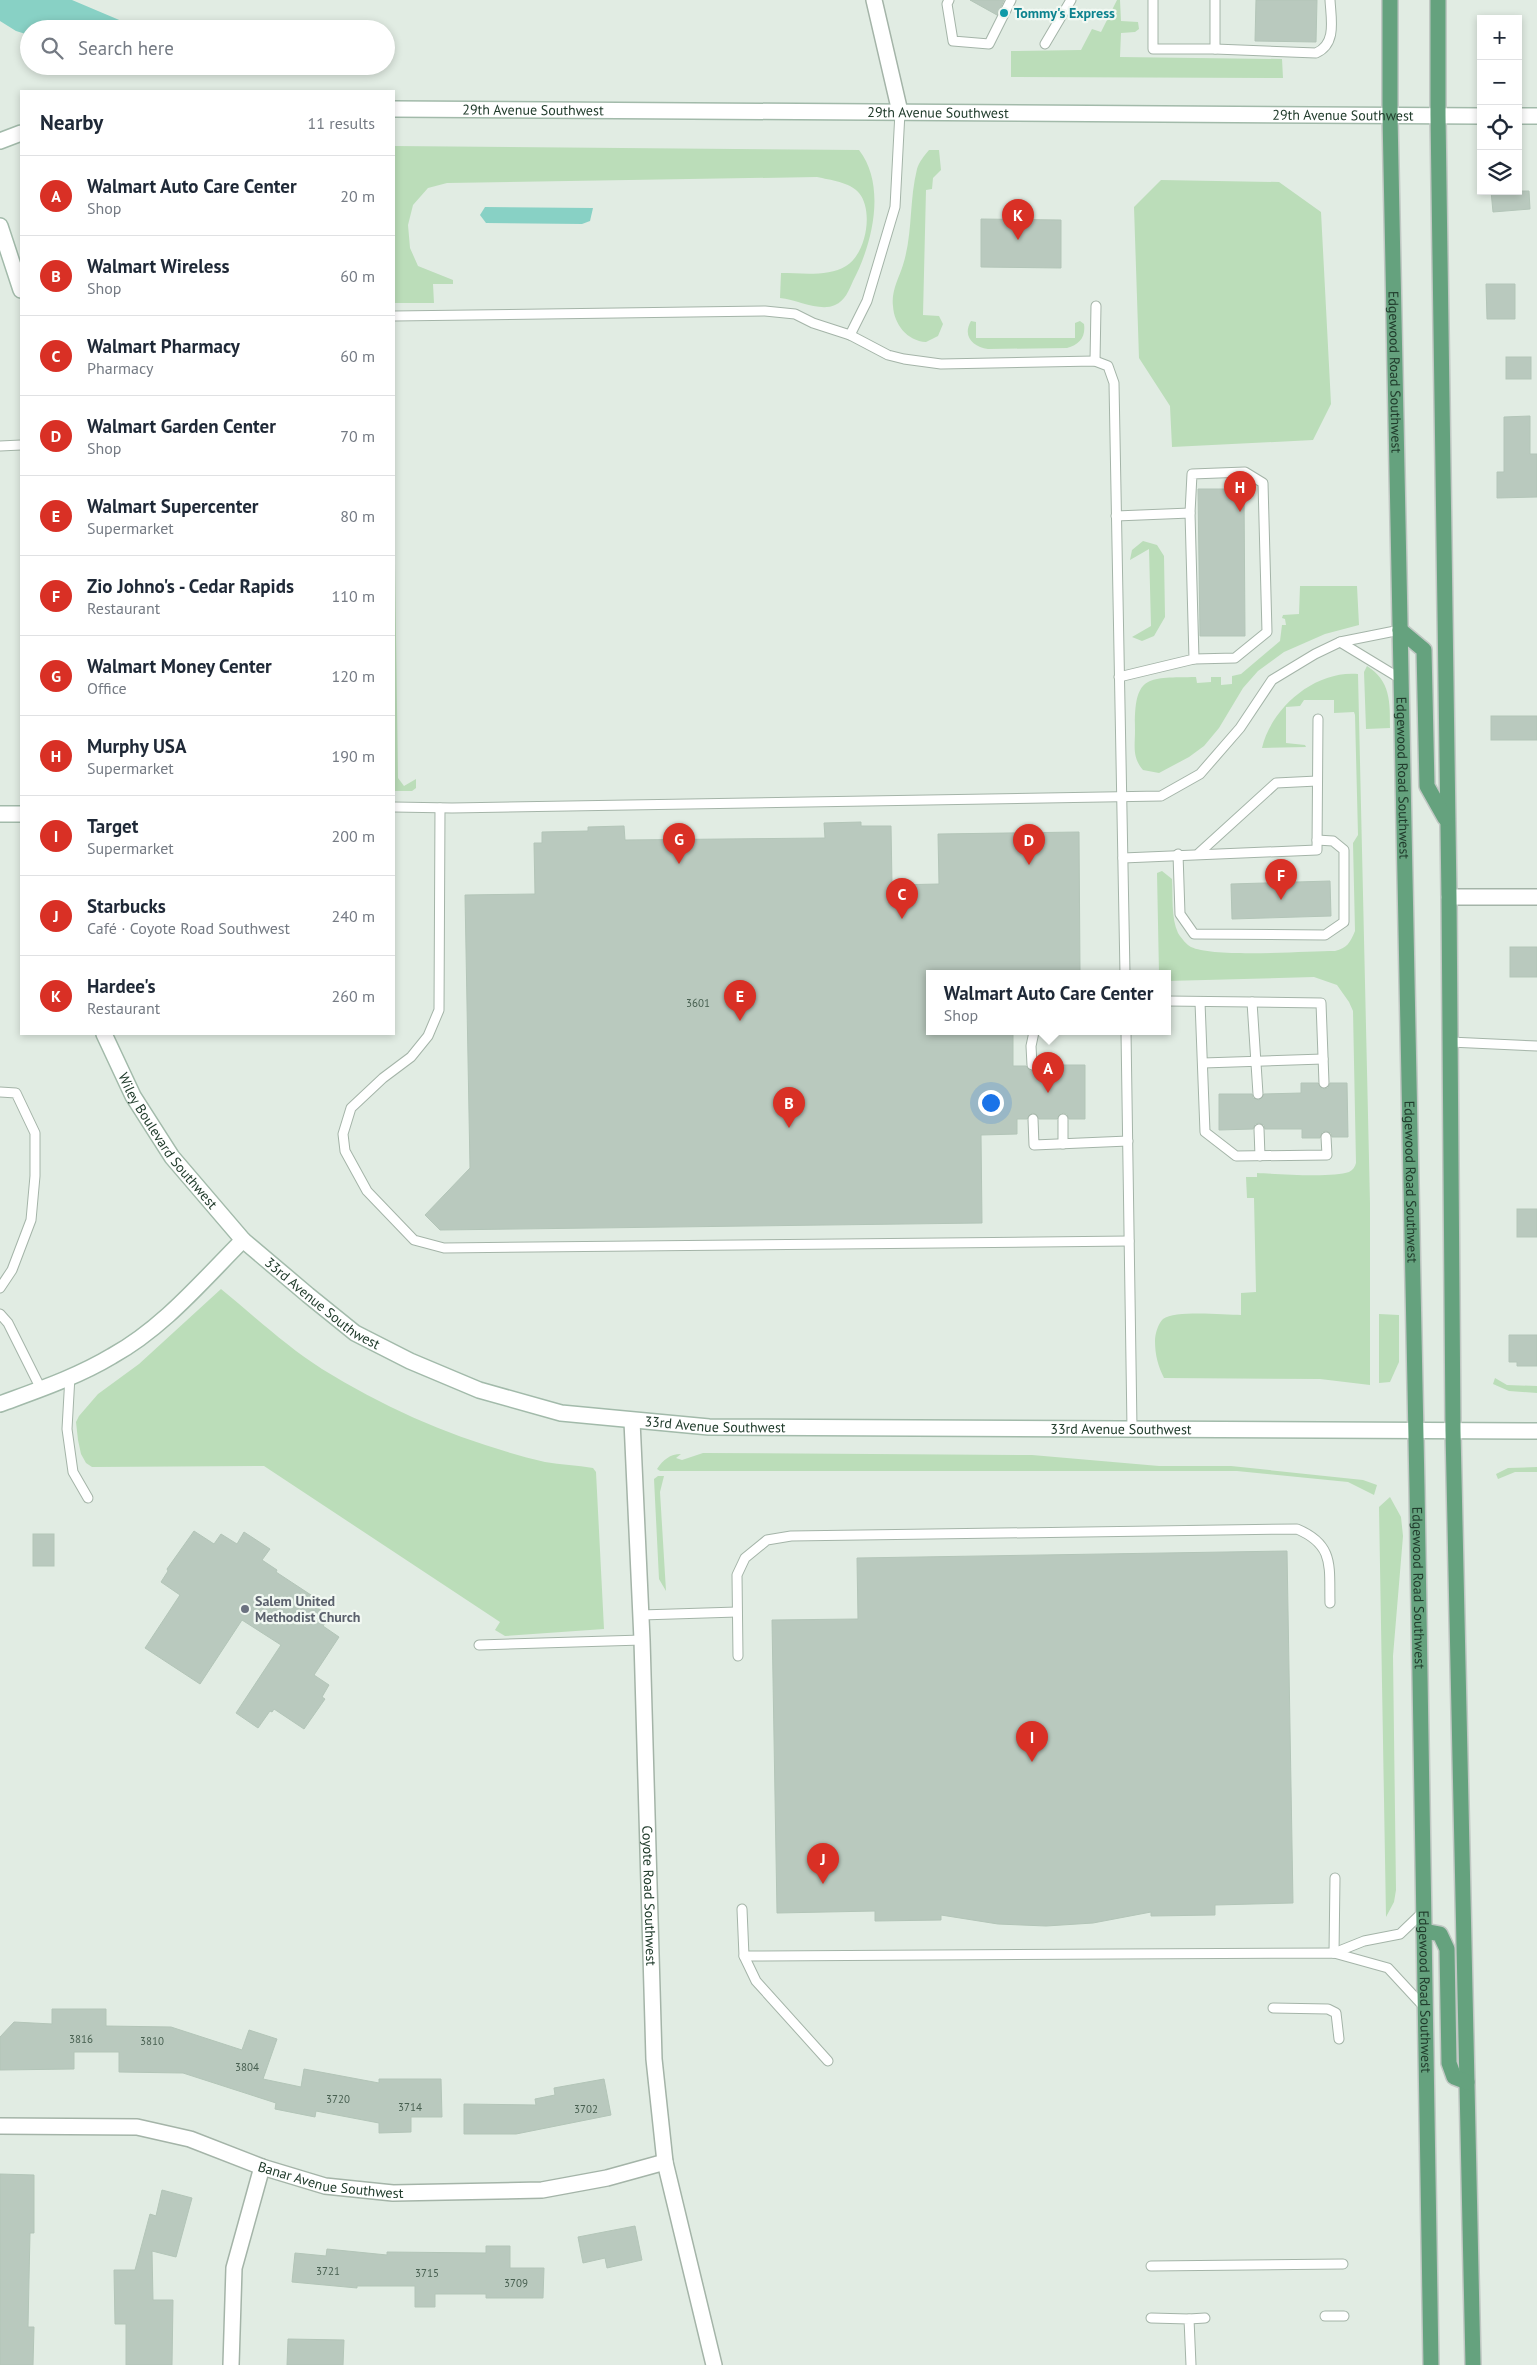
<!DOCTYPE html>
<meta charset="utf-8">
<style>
body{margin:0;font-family:"PT Sans",sans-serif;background:#f6f6f7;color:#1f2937}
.controls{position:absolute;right:15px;top:15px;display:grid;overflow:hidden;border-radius:0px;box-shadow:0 2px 8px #0003}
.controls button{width:45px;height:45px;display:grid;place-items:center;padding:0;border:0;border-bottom:1px solid #e0e1e3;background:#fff;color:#1f2937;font:25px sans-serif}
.you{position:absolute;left:990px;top:1102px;width:18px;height:18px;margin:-12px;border:4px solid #fff;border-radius:50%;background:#1a73e8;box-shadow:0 0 0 8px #1a73e833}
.badge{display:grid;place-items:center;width:32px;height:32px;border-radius:50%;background:#d93025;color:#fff;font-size:16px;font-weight:700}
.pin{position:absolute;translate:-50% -41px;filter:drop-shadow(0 1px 2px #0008)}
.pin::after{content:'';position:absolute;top:26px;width:18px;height:15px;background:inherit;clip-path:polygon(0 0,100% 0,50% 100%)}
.popup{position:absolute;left:926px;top:970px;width:245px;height:65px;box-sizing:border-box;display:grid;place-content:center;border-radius:0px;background:#fff;filter:drop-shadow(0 1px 4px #0005);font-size:16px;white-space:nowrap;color:#747a83}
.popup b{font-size:19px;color:#1f2937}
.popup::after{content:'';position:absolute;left:50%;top:100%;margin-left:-10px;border:10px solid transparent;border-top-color:#fff}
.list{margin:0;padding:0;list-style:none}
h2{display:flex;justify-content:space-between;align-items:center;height:65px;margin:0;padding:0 20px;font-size:21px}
h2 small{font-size:16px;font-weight:400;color:#747a83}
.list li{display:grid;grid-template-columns:32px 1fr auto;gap:15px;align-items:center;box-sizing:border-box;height:80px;padding:0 20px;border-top:1px solid #e0e1e3}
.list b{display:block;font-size:19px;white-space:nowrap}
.list p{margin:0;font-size:16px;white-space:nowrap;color:#747a83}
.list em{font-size:16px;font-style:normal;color:#747a83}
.icon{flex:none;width:28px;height:28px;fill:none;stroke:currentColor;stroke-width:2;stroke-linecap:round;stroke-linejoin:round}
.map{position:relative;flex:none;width:1537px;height:2365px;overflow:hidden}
.search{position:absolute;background:#fff;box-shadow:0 2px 8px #0003;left:20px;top:20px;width:375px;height:55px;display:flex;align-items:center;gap:12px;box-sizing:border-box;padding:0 18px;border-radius:28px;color:#747a83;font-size:19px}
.panel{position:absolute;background:#fff;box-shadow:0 2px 8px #0003;left:20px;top:90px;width:375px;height:945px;border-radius:0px}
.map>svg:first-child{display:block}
.green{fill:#bbddb9}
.water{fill:#88d1c5}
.building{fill:#b9c9be;stroke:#b3c5b8}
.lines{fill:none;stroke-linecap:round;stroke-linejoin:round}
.lane-casing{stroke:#a4b4a8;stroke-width:11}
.street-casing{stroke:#a4b4a8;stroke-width:18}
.secondary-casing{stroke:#a2baaa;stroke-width:18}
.primary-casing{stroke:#c1c8c4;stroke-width:18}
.lane{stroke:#fff;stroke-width:9}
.street{stroke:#fff;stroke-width:15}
.secondary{stroke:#fff;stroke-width:15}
.primary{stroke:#65a27e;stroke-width:15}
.culture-dot{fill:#0f9aa8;stroke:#f1f8f2;stroke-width:2}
.worship-dot{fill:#6b7280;stroke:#f1f8f2;stroke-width:2}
.labels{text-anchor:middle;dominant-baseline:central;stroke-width:4.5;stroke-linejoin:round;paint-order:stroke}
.number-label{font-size:11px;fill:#475f50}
.culture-label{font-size:14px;font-weight:bold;fill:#0d838f;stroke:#f1f8f2;text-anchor:start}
.street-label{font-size:14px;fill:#213c2c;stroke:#f1f8f2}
.worship-label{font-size:14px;font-weight:bold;fill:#5b616d;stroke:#f1f8f2;text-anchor:start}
</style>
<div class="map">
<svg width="1537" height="2365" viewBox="0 0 1537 2365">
<rect width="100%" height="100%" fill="#e1ece3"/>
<g class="green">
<path d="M1117 0H1120L1121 21 1138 22 1139 29 1135 32 1121 33 1120 57 1282 59 1283 78 1011 77V51L1081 50 1092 29 1101 32Z"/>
<path d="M394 146 859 150C887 186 872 245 853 281 849 290 845 301 835 305 820 312 798 300 780 298L781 273C801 273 828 277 846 266 866 254 874 211 859 193 850 182 830 180 817 177L447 183 428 188 413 205 408 225 410 248 418 266 453 280V284H433L434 303H394Z"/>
<path d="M929 150H939L941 170 933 178 932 189 926 190 923 315 939 316 943 324 938 336 926 342C907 341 894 324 893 306 891 291 899 278 903 265 913 233 909 201 917 169 919 162 924 156 929 150Z"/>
<path d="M1161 180 1279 182 1321 212 1331 404 1313 440 1172 447 1170 406 1139 358 1134 207Z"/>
<path d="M971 321 976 322V338H1075V323L1080 321 1084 324C1086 337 1079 345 1067 348L988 349C973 347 962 336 971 321Z"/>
<path d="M394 491 398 778 404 786 416 779V788L412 791H394Z"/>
<path d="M1143 541 1157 545 1164 556 1165 617 1154 636 1142 641 1132 637 1151 626 1149 549 1130 560 1132 550Z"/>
<path d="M1300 586H1357L1359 625 1325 634 1284 652 1258 671 1243 688 1219 728 1204 746 1189 757 1159 773 1143 770C1132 757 1135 747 1135 730 1134 674 1147 678 1196 677L1197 683 1211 682V677H1221V685L1232 684V676L1241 674 1280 641 1282 625H1286L1285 619 1282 618 1283 615 1299 614Z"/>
<path d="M1367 666C1391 681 1390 703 1390 728L1366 729 1364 672Z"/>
<path d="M1358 674 1370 1203V1385L1320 1379 1164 1378C1158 1366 1155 1355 1155 1341 1155 1334 1158 1324 1163 1319 1176 1310 1224 1315 1241 1315V1293L1256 1292 1254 1198H1247L1246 1177H1257V1173C1277 1174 1333 1178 1349 1172 1353 1170 1355 1167 1356 1163L1353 1011 1349 1002 1337 985 1314 977 1167 981V974H1159L1157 873 1162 871 1172 879C1173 896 1171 918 1178 933 1181 938 1187 945 1191 947 1214 958 1305 951 1335 951 1347 948 1350 943 1355 931L1353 843 1358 835 1355 715 1354 712 1334 713V700H1304L1300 706 1286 707V743L1305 745 1306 747 1262 748C1271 708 1315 670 1358 674Z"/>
<path d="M221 1289C254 1316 286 1346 322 1369 391 1412 466 1443 545 1462 561 1465 577 1465 593 1468L596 1472 604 1629 505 1636 495 1630 500 1622 264 1466 92 1467 86 1463 81 1454 78 1440 76 1422 79 1416 98 1394 139 1364Z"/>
<path d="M1379 1314 1399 1315V1362L1390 1382 1379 1383Z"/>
<path d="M1495 1378 1507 1385 1537 1386V1393L1509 1391 1493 1384Z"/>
<path d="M703 1453 1032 1455 1159 1466H1231L1363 1480 1377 1485 1374 1495 1348 1482 1237 1471H660L657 1469C663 1460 670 1454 681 1454L676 1458 682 1460Z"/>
<path d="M1537 1467V1472H1515L1498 1479 1496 1474 1508 1468Z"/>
<path d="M658 1476H664L660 1492 666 1591 659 1579 654 1479Z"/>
<path d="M1390 1497 1401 1517 1403 1536 1393 1656 1396 1890 1394 1902 1386 1917 1379 1507Z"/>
</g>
<g class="water">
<path d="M0 0H72L124 22 118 29H29V35L16 31 0 21Z"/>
<path d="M485 207 593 208 590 221 582 224 486 223 480 215Z"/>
</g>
<g class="building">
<path d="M970 0H1004L997 15Z"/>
<path d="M1256 0H1317L1316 42 1255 41Z"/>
<path d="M1491 191H1529L1530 209 1493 212Z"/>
<path d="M981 219 1061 220V268L981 267Z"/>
<path d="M1486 284H1515V319H1487Z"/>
<rect x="1506" y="357" width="25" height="22"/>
<path d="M1530 416V454H1537V497L1497 498V472H1504V417Z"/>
<path d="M1198 489H1244L1245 636H1200Z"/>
<rect x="1491" y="716" width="46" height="24"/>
<path d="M861 822V826H891L892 885 939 884 938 834 1079 832 1080 974H929V1032H1013V1066H1026L1030 1071 1035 1070 1038 1065H1085V1119H1069L1067 1114 1063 1113 1057 1119H1039L1036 1114 1032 1113 1027 1119H1017V1134L981 1135 982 1223 440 1230 425 1215 470 1168 465 895 535 894 534 843H542V832L588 831V827L624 826 625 840 825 838 824 823Z"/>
<path d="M1330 881 1331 916 1232 919 1231 884Z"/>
<rect x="1510" y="947" width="27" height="30"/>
<path d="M1301 1083H1318L1324 1089 1328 1088 1330 1083H1347L1348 1137H1332L1331 1133 1326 1131 1322 1132 1320 1138H1302V1129H1265L1264 1125 1259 1123 1255 1124 1253 1129 1219 1130V1094H1252L1253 1098 1259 1100 1264 1094 1301 1093Z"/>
<rect x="1517" y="1209" width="20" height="28"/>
<path d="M1509 1335H1537V1366H1517V1362H1509Z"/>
<path d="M194 1531 214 1544 221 1534 237 1544 244 1532 270 1549 262 1560 277 1570 276 1572 314 1597 310 1603 330 1616 323 1626 339 1637 314 1675 329 1685 322 1697 325 1699 304 1729 274 1709 272 1712 270 1711 258 1728 236 1713 281 1645 242 1620 200 1684 145 1648 180 1595 161 1582 168 1571 167 1569Z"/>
<rect x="33" y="1534" width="21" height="32"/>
<path d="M1287 1551 1293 1903 1215 1905V1915L1151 1916V1912L1093 1923 1046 1926 998 1924 941 1915V1920L875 1921V1911L777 1913 772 1620 858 1619 857 1558Z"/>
<path d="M52 2009H106V2026L171 2027 242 2050 249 2030 277 2039 263 2079 301 2087 304 2069 379 2083V2079H441L442 2117H411V2132L379 2133V2123L316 2111 315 2117 275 2109 276 2103 183 2073 119 2072V2052H74V2069L0 2070V2037L14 2022 52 2024Z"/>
<path d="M604 2079 611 2115 516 2134H464V2104L536 2105 535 2099 555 2095 554 2088Z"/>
<path d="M0 2174 34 2175V2233H30L28 2327H34L33 2365H0Z"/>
<path d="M162 2190 192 2198 176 2257 152 2251 153 2300H173L172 2365H126V2324H115L114 2270H135L150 2214 156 2216Z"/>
<path d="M635 2226 642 2260 607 2268 605 2258 583 2263 578 2237Z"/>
<path d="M486 2246H510V2268H544L543 2298H486V2294H435V2307H415V2286H357V2288L292 2282 295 2253 326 2256 327 2249 387 2255V2252L486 2253Z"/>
<path d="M288 2339 344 2340 343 2365H287Z"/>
</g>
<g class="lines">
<defs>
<g id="lane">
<path d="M949 0 947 4 953 41 989 44 1011 0"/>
<path d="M1153 0V49H1215V0"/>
<path d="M1045 44 1071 0"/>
<path d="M1215 49 1316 53C1337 44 1331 19 1330 0"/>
<path d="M394 316 765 311 795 314 813 323 850 335 888 355 904 359 941 364 1095 361 1108 366 1114 383 1125 974"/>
<path d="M850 335 867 301 895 207 900 112"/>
<path d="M1095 361 1096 306"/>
<path d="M0 446 21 445"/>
<path d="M1190 513 1192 474 1245 472 1263 483 1267 632 1235 658 1194 659"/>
<path d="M1116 516 1190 513 1194 659 1119 677"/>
<path d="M1340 642 1401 679"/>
<path d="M394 807 452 808 1161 796 1200 774 1240 728 1272 680 1315 654 1340 642 1400 630"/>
<path d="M440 808 439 1010 428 1036 411 1057 383 1078 351 1108 343 1134 345 1151 367 1191 414 1240 444 1248 1129 1241"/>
<path d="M1199 853 1276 783 1317 781"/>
<path d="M1178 854 1180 914 1194 934 1325 935 1344 922V850L1333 841 1317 840"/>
<path d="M1123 858 1317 850 1318 719"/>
<path d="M1167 1001 1321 1003 1324 1083"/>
<path d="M1200 1002 1205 1132 1236 1156 1327 1155 1326 1137"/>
<path d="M1252 1002 1258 1094"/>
<path d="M1126 1032 1132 1428"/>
<path d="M1450 1042 1537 1046"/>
<path d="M1203 1063 1323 1059"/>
<path d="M1032 1065 1031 1046 1034 1032"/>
<path d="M0 1092 16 1093 35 1133V1176L31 1220 12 1270 0 1288"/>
<path d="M1033 1119 1034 1145 1128 1141"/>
<path d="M1063 1119V1144"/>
<path d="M1259 1129 1260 1156"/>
<path d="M0 1314 8 1323 41 1389"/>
<path d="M70 1376 67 1429 73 1472 88 1498"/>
<path d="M641 1615 737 1612"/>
<path d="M479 1645 642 1640"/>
<path d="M738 1656 737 1575 745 1558 767 1540 791 1536 1297 1529C1335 1545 1329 1567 1330 1603"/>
<path d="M742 1909 744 1956 756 1981 828 2061"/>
<path d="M1334 1953 1364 1941 1400 1934 1424 1911"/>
<path d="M1334 1953 1335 1878"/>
<path d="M744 1956 1334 1953 1388 1968 1425 2008"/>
<path d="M1273 2008 1328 2009 1336 2013 1339 2039"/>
<path d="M1151 2266 1343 2264"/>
<path d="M1325 2316H1344"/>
<path d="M1151 2318 1189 2319 1191 2365"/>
<path d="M1189 2319 1205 2318"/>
</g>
<g id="street">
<path d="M874 0 900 112"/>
<path d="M1449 897H1537"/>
<path id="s1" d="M632 1421 642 1640 654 2059 665 2162 714 2365"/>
<path id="s2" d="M0 2126 137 2127 190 2139 262 2167 325 2186 393 2193 542 2190 607 2178 665 2162"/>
<path d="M231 2365 234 2268 262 2167"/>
</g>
<g id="secondary">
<path id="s3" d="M394 109 1481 116"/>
<path d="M1518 116H1537"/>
<path d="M0 141 21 133"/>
<path d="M0 226 21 290"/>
<path d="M0 814H21"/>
<path id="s4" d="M104 1034 133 1096 172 1157 243 1240 308 1295 355 1333 410 1361 479 1390 561 1413 709 1427 1537 1431"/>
<path d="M0 1404C38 1390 77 1377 112 1356 163 1328 202 1281 243 1240"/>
</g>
<g id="primary">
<path id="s5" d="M1390 0V115L1417 1488 1431 2365"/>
<path d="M1438 0V115L1449 897 1453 1431 1473 2365"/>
<path d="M1400 630 1424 650 1427 786 1445 818"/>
<path d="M1424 1931 1440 1934 1447 1949 1449 2063 1454 2077 1467 2082"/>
</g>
</defs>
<use href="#lane" class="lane-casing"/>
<use href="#street" class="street-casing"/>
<use href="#secondary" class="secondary-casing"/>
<use href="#primary" class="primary-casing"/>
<use href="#lane" class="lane"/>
<use href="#street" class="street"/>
<use href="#secondary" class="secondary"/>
<use href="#primary" class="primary"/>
</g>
<circle class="culture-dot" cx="1004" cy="13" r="5"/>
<circle class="worship-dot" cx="245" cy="1609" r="5"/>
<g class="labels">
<g class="number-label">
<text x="698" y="1003">3601</text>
<text x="81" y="2039">3816</text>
<text x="152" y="2041">3810</text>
<text x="247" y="2067">3804</text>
<text x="338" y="2099">3720</text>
<text x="410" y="2107">3714</text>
<text x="586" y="2109">3702</text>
<text x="328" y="2271">3721</text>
<text x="427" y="2273">3715</text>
<text x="516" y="2283">3709</text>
</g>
<g class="culture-label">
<text x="1014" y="13">Tommy's Express</text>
</g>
<g class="street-label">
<text stroke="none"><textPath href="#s3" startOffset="139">29th Avenue Southwest</textPath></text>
<text stroke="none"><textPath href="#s3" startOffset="544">29th Avenue Southwest</textPath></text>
<text stroke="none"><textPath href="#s3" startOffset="949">29th Avenue Southwest</textPath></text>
<text stroke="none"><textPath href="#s5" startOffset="372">Edgewood Road Southwest</textPath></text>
<text stroke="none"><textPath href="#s5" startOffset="778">Edgewood Road Southwest</textPath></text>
<text stroke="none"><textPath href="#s4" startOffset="125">Wiley Boulevard Southwest</textPath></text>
<text stroke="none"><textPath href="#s5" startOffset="1182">Edgewood Road Southwest</textPath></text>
<text stroke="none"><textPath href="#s4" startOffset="352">33rd Avenue Southwest</textPath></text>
<text stroke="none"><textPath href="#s4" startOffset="772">33rd Avenue Southwest</textPath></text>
<text stroke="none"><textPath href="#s4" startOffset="1178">33rd Avenue Southwest</textPath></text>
<text stroke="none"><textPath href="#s5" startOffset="1588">Edgewood Road Southwest</textPath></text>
<text stroke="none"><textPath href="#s1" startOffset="475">Coyote Road Southwest</textPath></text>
<text stroke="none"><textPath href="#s5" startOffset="1992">Edgewood Road Southwest</textPath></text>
<text stroke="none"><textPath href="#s2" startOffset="339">Banar Avenue Southwest</textPath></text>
</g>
<g class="worship-label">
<text x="255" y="1601">Salem United<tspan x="255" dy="16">Methodist Church</tspan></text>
</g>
</g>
</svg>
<div class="controls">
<button>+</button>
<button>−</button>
<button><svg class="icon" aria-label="locate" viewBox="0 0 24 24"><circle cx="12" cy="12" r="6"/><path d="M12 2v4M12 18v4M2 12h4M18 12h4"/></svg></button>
<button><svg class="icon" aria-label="layers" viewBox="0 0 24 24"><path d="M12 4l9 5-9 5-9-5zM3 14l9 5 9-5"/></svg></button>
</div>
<div class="you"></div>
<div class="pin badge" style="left:1048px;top:1093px">A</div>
<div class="popup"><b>Walmart Auto Care Center</b>Shop</div>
<div class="pin badge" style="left:789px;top:1128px">B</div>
<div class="pin badge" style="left:902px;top:919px">C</div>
<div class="pin badge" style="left:1029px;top:865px">D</div>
<div class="pin badge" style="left:740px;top:1021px">E</div>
<div class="pin badge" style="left:1281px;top:900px">F</div>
<div class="pin badge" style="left:679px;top:864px">G</div>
<div class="pin badge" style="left:1240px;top:512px">H</div>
<div class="pin badge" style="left:1032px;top:1762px">I</div>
<div class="pin badge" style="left:823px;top:1884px">J</div>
<div class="pin badge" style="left:1018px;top:240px">K</div>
<div class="search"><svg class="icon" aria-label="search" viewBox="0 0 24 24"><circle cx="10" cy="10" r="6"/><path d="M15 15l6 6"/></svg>Search here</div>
<section class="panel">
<h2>Nearby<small>11 results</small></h2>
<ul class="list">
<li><span class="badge">A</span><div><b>Walmart Auto Care Center</b><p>Shop</p></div><em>20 m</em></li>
<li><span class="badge">B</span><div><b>Walmart Wireless</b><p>Shop</p></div><em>60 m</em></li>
<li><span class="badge">C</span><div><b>Walmart Pharmacy</b><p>Pharmacy</p></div><em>60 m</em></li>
<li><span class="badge">D</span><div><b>Walmart Garden Center</b><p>Shop</p></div><em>70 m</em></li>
<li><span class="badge">E</span><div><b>Walmart Supercenter</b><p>Supermarket</p></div><em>80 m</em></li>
<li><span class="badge">F</span><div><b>Zio Johno's - Cedar Rapids</b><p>Restaurant</p></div><em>110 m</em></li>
<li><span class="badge">G</span><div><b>Walmart Money Center</b><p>Office</p></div><em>120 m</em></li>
<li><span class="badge">H</span><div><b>Murphy USA</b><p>Supermarket</p></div><em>190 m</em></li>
<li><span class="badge">I</span><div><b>Target</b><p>Supermarket</p></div><em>200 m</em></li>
<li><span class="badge">J</span><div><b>Starbucks</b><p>Café · Coyote Road Southwest</p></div><em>240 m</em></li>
<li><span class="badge">K</span><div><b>Hardee's</b><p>Restaurant</p></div><em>260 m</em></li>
</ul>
</section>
</div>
